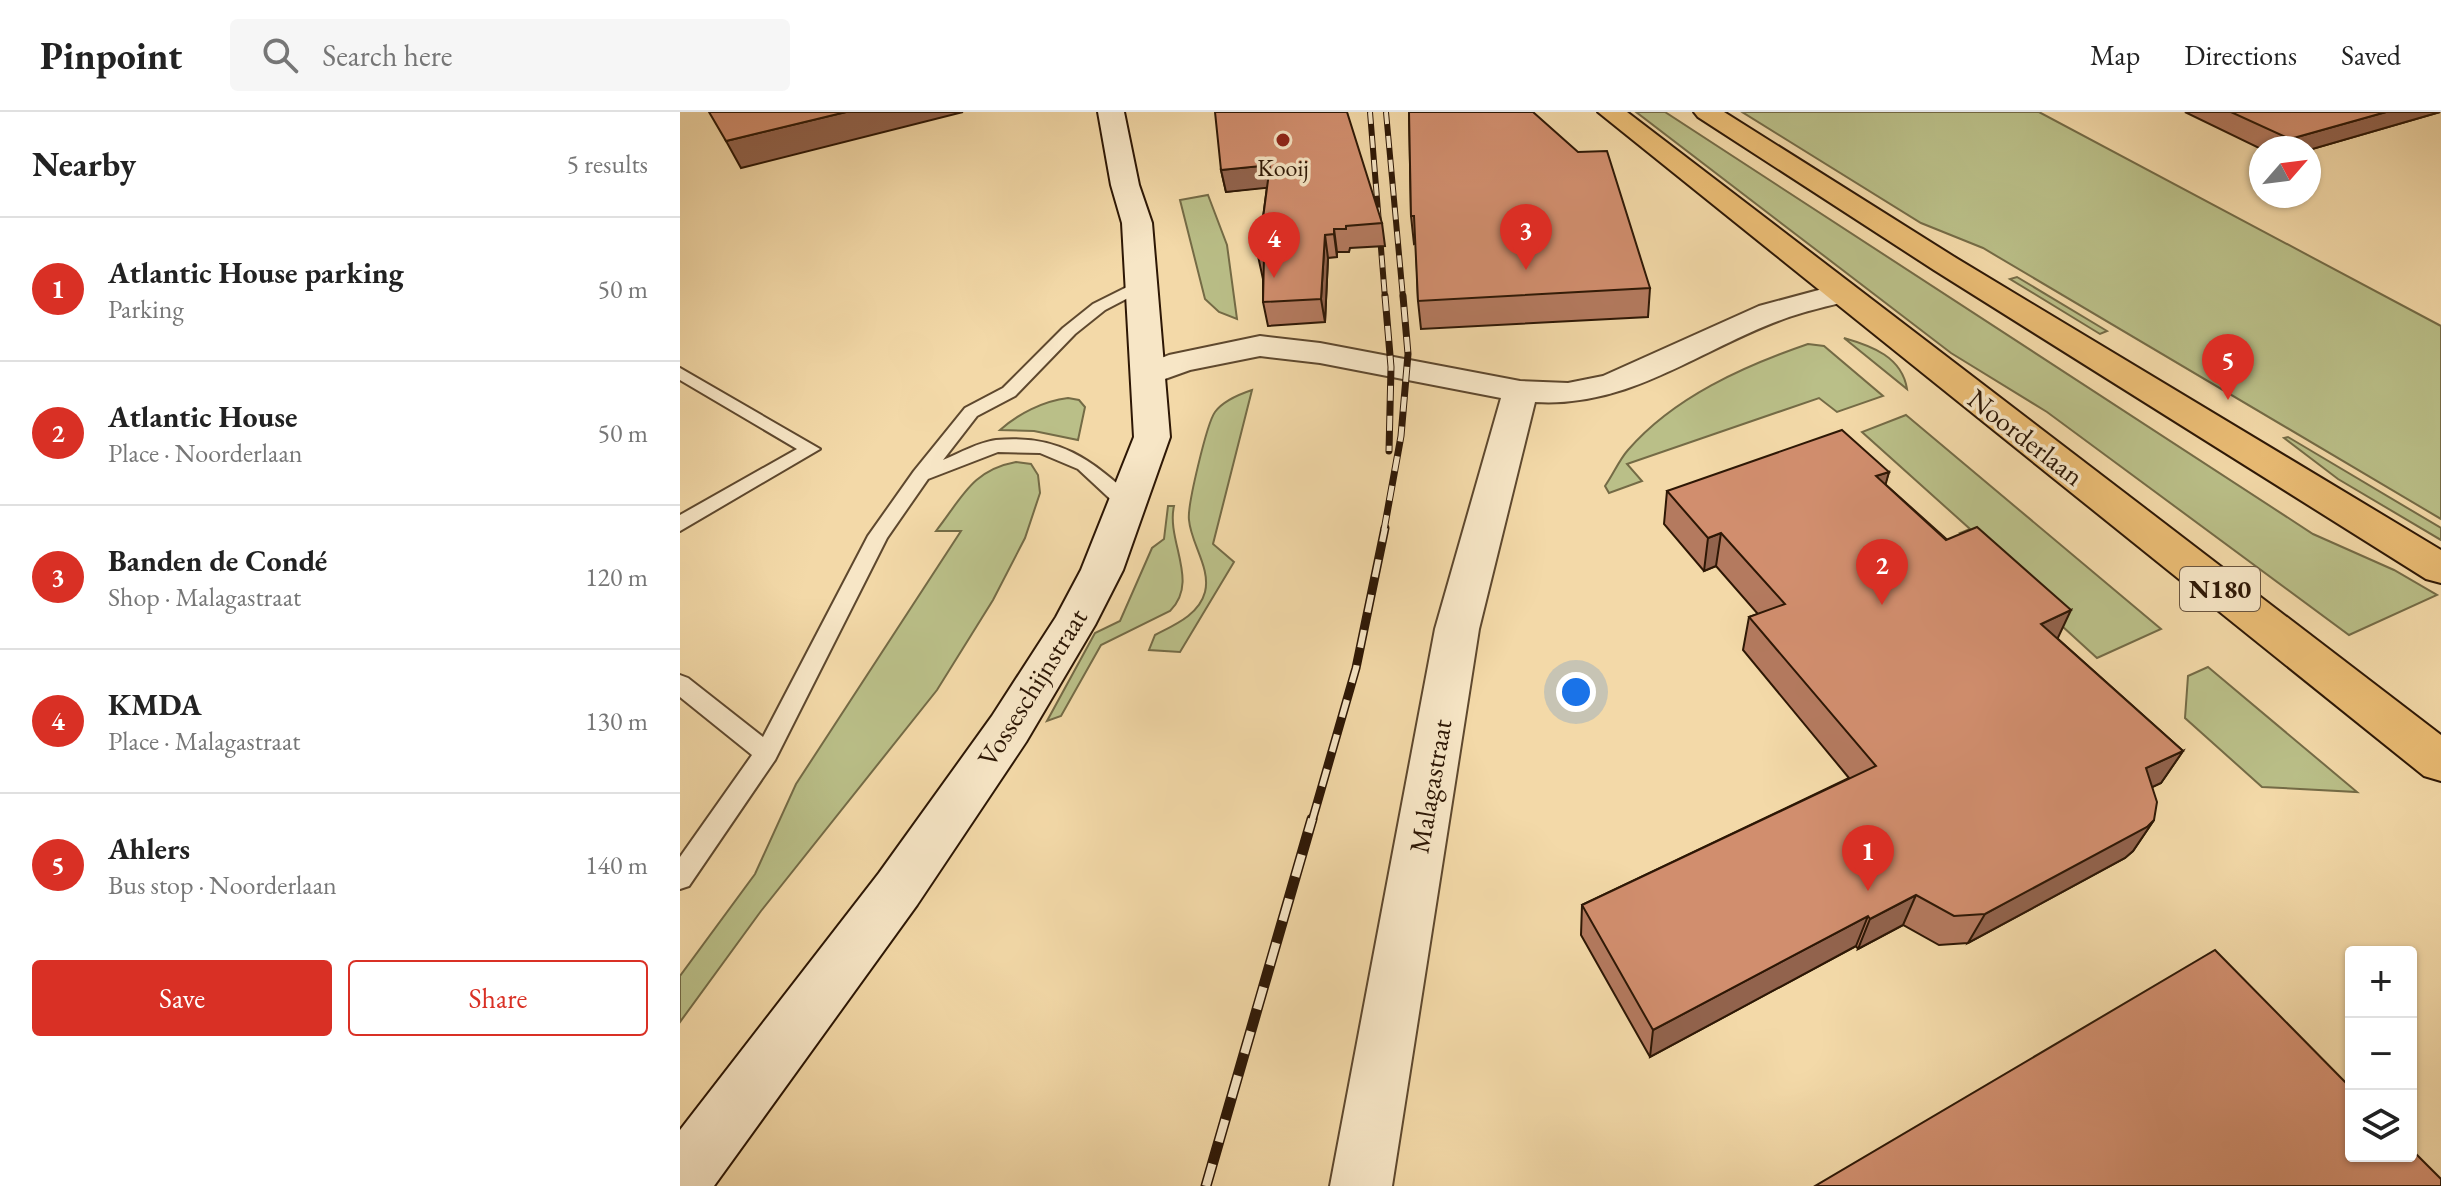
<!DOCTYPE html>
<meta charset="utf-8">
<style>
body{margin:0;font-family:"EB Garamond",serif;background:#f6f6f6;color:#222}
.controls{position:absolute;right:24px;bottom:24px;display:grid;overflow:hidden;border-radius:8px;box-shadow:0 2px 6px #0004}
.controls button{width:72px;height:72px;display:grid;place-items:center;padding:0;border:0;border-bottom:2px solid #e0e0e0;background:#fff;color:#222;font:40px sans-serif}
.compass{position:absolute;left:1569px;top:24px;width:72px;height:72px;border-radius:50%;background:#fff;box-shadow:0 2px 6px #0004;rotate:62deg}
.you{position:absolute;left:896px;top:580px;width:28px;height:28px;margin:-20px;border:6px solid #fff;border-radius:50%;background:#1a73e8;box-shadow:0 0 0 12px #1a73e833}
.badge{display:grid;place-items:center;width:52px;height:52px;border-radius:50%;background:#d93025;color:#fff;font-size:26px;font-weight:700}
.pin{position:absolute;translate:-50% -66px;filter:drop-shadow(0 2px 4px #0008)}
.pin::after{content:'';position:absolute;top:42px;width:28px;height:24px;background:inherit;clip-path:polygon(0 0,100% 0,50% 100%)}
.list{margin:0;padding:0;list-style:none}
h2{display:flex;justify-content:space-between;align-items:center;height:104px;margin:0;padding:0 32px;font-size:34px}
h2 small{font-size:26px;font-weight:400;color:#767676}
.list li{display:grid;grid-template-columns:52px 1fr auto;gap:24px;align-items:center;box-sizing:border-box;height:144px;padding:0 32px;border-top:2px solid #e0e0e0}
.list b{display:block;font-size:30px;white-space:nowrap}
.list p{margin:0;font-size:26px;white-space:nowrap;color:#767676}
.list em{font-size:26px;font-style:normal;color:#767676}
.actions{display:flex;gap:16px;padding:24px 32px}
.actions a{flex:1;padding:18px 0;border:2px solid #d93025;border-radius:8px;text-align:center;font-size:28px;color:#d93025}
.actions .main{background:#d93025;color:#fff}
.icon{flex:none;width:44px;height:44px;fill:none;stroke:currentColor;stroke-width:2;stroke-linecap:round;stroke-linejoin:round}
.map{position:relative;flex:none;width:1761px;height:1074px;overflow:hidden}
header{display:flex;align-items:center;gap:48px;box-sizing:border-box;height:112px;padding:0 40px;background:#fff;border-bottom:2px solid #e0e0e0}
header strong{font-size:38px}
nav{display:flex;gap:44px;margin-inline-start:auto;font-size:28px}
.search{width:560px;height:72px;background:#f6f6f6;display:flex;align-items:center;gap:20px;box-sizing:border-box;padding:0 28px;border-radius:8px;color:#767676;font-size:30px}
main{display:flex}
aside{flex:1;background:#fff}
.map>svg:first-child{display:block}
.green{fill:#babf88;stroke:#746b46;stroke-width:2}
.lines{fill:none;stroke-linecap:round;stroke-linejoin:round}
.lane-casing{stroke:#5e482e;stroke-width:4}
.street-casing{stroke:#5e482e;stroke-width:4}
.secondary-casing{stroke:#2d1705;stroke-width:4}
.primary-casing{stroke:#2d1705;stroke-width:4}
.lane{fill:#f7e6c6;fill-rule:evenodd}
.street{fill:#f7e6c6;fill-rule:evenodd}
.secondary{fill:#f7e6c6;fill-rule:evenodd}
.primary{fill:#eabc74;fill-rule:evenodd}
.rail-far3-casing{stroke:#2d1705;stroke-width:6}
.rail-far2-casing{stroke:#2d1705;stroke-width:7}
.rail-far1-casing{stroke:#2d1705;stroke-width:9}
.rail-casing{stroke:#2d1705;stroke-width:11}
.rail-far3{stroke:#f7e6c6;stroke-width:4;stroke-dasharray:12;stroke-linecap:butt}
.rail-far2{stroke:#f7e6c6;stroke-width:5;stroke-dasharray:15;stroke-linecap:butt}
.rail-far1{stroke:#f7e6c6;stroke-width:6;stroke-dasharray:18;stroke-linecap:butt}
.rail{stroke:#f7e6c6;stroke-width:8;stroke-dasharray:23;stroke-linecap:butt}
.wall{fill:#b47a5f;stroke:#2d1705;stroke-width:2}
.shaded-wall{fill:#92634d;stroke:#2d1705;stroke-width:2}
.building{fill:#d18e6e;stroke:#2d1705;stroke-width:2}
.poi-dot{fill:#8f2418;stroke:#f7e6c6;stroke-width:3}
.labels{text-anchor:middle;dominant-baseline:central;stroke-width:7;stroke-linejoin:round;paint-order:stroke}
.far-poi-label{font-size:24px;fill:#2d1705;stroke:#f7e6c6}
.shield{fill:#f7e6c6;stroke:#6a553f;stroke-width:2}
.shield-label{font-size:26px;font-weight:bold;fill:#2d1705}
.street-label{font-size:28px;fill:#2d1705;stroke:#f7e6c6}
</style>
<header>
<strong>Pinpoint</strong>
<div class="search"><svg class="icon" aria-label="search" viewBox="0 0 24 24"><circle cx="10" cy="10" r="6"/><path d="M15 15l6 6"/></svg>Search here</div>
<nav><a>Map</a><a>Directions</a><a>Saved</a></nav>
</header>
<main>
<aside>
<h2>Nearby<small>5 results</small></h2>
<ul class="list">
<li><span class="badge">1</span><div><b>Atlantic House parking</b><p>Parking</p></div><em>50 m</em></li>
<li><span class="badge">2</span><div><b>Atlantic House</b><p>Place · Noorderlaan</p></div><em>50 m</em></li>
<li><span class="badge">3</span><div><b>Banden de Condé</b><p>Shop · Malagastraat</p></div><em>120 m</em></li>
<li><span class="badge">4</span><div><b>KMDA</b><p>Place · Malagastraat</p></div><em>130 m</em></li>
<li><span class="badge">5</span><div><b>Ahlers</b><p>Bus stop · Noorderlaan</p></div><em>140 m</em></li>
</ul>
<div class="actions"><a class="main">Save</a><a>Share</a></div>
</aside>
<div class="map">
<svg width="1761" height="1074" viewBox="0 0 1761 1074">
<rect width="100%" height="100%" fill="#f3d9a8"/>
<filter id="stains"><feTurbulence type="fractalNoise" baseFrequency=".0025" numOctaves="4"/><feColorMatrix values="0 0 0 0 .2 0 0 0 0 .09 0 0 0 0 .02 0 0 0 .5 -.17"/></filter>
<radialGradient id="worn" r=".72"><stop offset=".6" stop-color="#630" stop-opacity="0"/><stop offset="1" stop-color="#630" stop-opacity=".3"/></radialGradient>
<g class="green">
<path d="M956 0H985L1633 422 1714 458 1757 483 1669 523 1367 300 1271 241Z"/>
<path d="M1062 0H1359L1761 214V407L1303 136 1241 111Z"/>
<path d="M528 83 547 133 557 207 539 200 525 187 500 88Z"/>
<path d="M1337 165 1427 219 1420 222 1330 167Z"/>
<path d="M1164 226C1192 234 1222 245 1227 277Z"/>
<path d="M1128 232 1144 234 1203 284 1157 300 1139 286 947 352 962 369 929 381 925 374C933 363 939 348 948 338 994 285 1064 254 1128 232Z"/>
<path d="M572 278 533 432 554 450 500 540 469 538 475 523C494 513 519 503 525 480 531 456 511 432 509 408 507 394 527 311 535 300 543 289 560 282 572 278Z"/>
<path d="M388 286 399 288 405 295 398 328 354 319 320 318C338 302 363 289 388 286Z"/>
<path d="M1226 303 1481 517 1417 546 1280 421 1290 417 1182 320Z"/>
<path d="M1608 325 1761 416V428L1658 367 1604 326Z"/>
<path d="M336 350 351 352 358 363 360 381 345 426 313 488 257 578 81 799 0 910V864L75 762 116 672 281 419H256C282 386 292 358 336 350Z"/>
<path d="M488 394H494C486 429 520 470 490 499L421 533 381 604 367 609 415 521 440 509 472 436 484 427Z"/>
<path d="M1528 555 1677 680 1582 675 1505 606 1508 564Z"/>
</g>
<g class="lines">
<defs>
<g id="lane">
<path d="M463 167 471 172 469 175 425 198 395 222 335 284 297 304 263 348C280 341 299 330 316 328 380 322 411 348 455 387L458 392 455 397H441L398 357 360 341 318 340 248 367 207 426 95 648 9 774 0 777V745L72 643 0 585V563L8 566 83 625 188 424 234 359 285 296 323 276 383 216 413 192Z"/>
<path d="M0 256 140 337 0 419V403L117 337 0 268Z"/>
</g>
<path id="street" d="M1161 172 1172 174 1177 181 1172 188C1149 194 1124 199 1101 208 1017 239 949 296 855 290L799 517 712 1074H650L755 517 821 286 640 251 580 244 510 258 468 273 456 270 451 263 456 256 489 243 580 224 640 231 840 269 888 271 923 264 1079 194Z"/>
<path id="secondary" d="M418 0H444L459 73 472 111 490 325 443 458 415 513 346 630 237 793 34 1074H0V1018L199 761 312 604 376 505 401 458 454 325 442 111 431 73Z"/>
<g id="primary">
<path d="M918 0H947L1761 623V669L1744 664Z"/>
<path d="M1014 0H1044L1276 146 1761 438V471L1746 467 1254 158 1018 5Z"/>
</g>
</defs>
<use href="#lane" class="lane-casing"/>
<use href="#street" class="street-casing"/>
<use href="#secondary" class="secondary-casing"/>
<use href="#primary" class="primary-casing"/>
<use href="#lane" class="lane"/>
<use href="#street" class="street"/>
<use href="#secondary" class="secondary"/>
<use href="#primary" class="primary"/>
<defs>
<g id="rail-far3">
<path d="M690 0 705 186"/>
<path d="M706 0 723 186"/>
</g>
<g id="rail-far2">
<path d="M705 184 711 255 709 339"/>
<path d="M704 418 721 324 728 242 723 184"/>
</g>
<path id="rail-far1" d="M632 709 676 556 705 416"/>
<path id="rail" d="M526 1074 632 707"/>
</defs>
<use href="#rail-far3" class="rail-far3-casing"/>
<use href="#rail-far2" class="rail-far2-casing"/>
<use href="#rail-far1" class="rail-far1-casing"/>
<use href="#rail" class="rail-casing"/>
<use href="#rail-far3" class="rail-far3"/>
<use href="#rail-far2" class="rail-far2"/>
<use href="#rail-far1" class="rail-far1"/>
<use href="#rail" class="rail"/>
</g>
<g class="wall">
<path d="M729 0 970 176 968 205 741 217 738 189 736 131 734 132 731 104Z"/>
<path d="M1505 0H1760L1629 38V36H1581V37Z"/>
<path d="M541 58 702 111 705 134 670 136 669 140H657V145L648 146 645 210 588 214 583 190V167L578 144 587 75 546 80Z"/>
<path d="M1209 360 1205 372 1503 639 1481 671 1472 675 1474 708 1453 739 1445 746 1288 831 1259 833 1223 813 1178 837 1176 834 970 945 901 823 902 793 1169 666 1063 538 1069 505 1078 502 1036 454 1024 459 984 412 987 379Z"/>
</g>
<g class="shaded-wall">
<path d="M166 0H283L61 56 46 29Z"/>
<path d="M1706 0H1760L1629 38V36H1606L1610 27Z"/>
<path d="M590 53 595 75 546 80 541 58Z"/>
<path d="M654 117 657 140V145L654 122Z"/>
<path d="M645 123 648 146 645 210 641 187Z"/>
<path d="M1209 360 1200 393 1196 364Z"/>
<path d="M1041 421 1036 454 1024 459 1028 426Z"/>
<path d="M1391 498 1375 532 1361 512Z"/>
<path d="M1503 639 1481 671 1445 688 1466 656Z"/>
<path d="M1474 708 1453 739 1445 746 1288 831 1305 802Z"/>
<path d="M1236 783 1223 813 1178 837 1190 807Z"/>
<path d="M1188 804 1176 834 970 945 973 918Z"/>
</g>
<g class="building">
<path d="M29 0H166L46 29Z"/>
<path d="M535 0H667L702 111 666 114V117H654V122L645 123 641 187 583 190 584 144H578L590 53 541 58Z"/>
<path d="M729 0H853L898 40 927 39 970 176 738 189 734 104H731Z"/>
<path d="M1551 0H1706L1610 27Z"/>
<path d="M1162 318 1209 360 1196 364 1266 428 1297 415 1391 498 1361 512 1503 639 1466 656 1477 690 1474 708 1467 715 1305 802 1274 804 1236 783 1190 807 1188 804 973 918 902 793 1196 654 1069 505 1105 492 1041 421 1028 426 987 379Z"/>
<path d="M1535 838 1671 976V1044H1731V1037L1761 1067V1074H1135Z"/>
</g>
<circle class="poi-dot" cx="603" cy="28" r="8"/>
<g class="labels">
<g class="far-poi-label">
<text x="603" y="55">Kooij</text>
</g>
<rect class="shield" x="1500" y="455" width="80" height="44" rx="6"/>
<g class="shield-label">
<text x="1540" y="477">N180</text>
</g>
<g class="street-label">
<text transform="translate(1346 325) rotate(38)">Noorderlaan</text>
<text transform="translate(352 575) rotate(-58)">Vosseschijnstraat</text>
<text transform="translate(750 674) rotate(-80)">Malagastraat</text>
</g>
</g>
<rect width="100%" height="100%" filter="url(#stains)"/>
<rect width="100%" height="100%" fill="url(#worn)"/>
</svg>
<div class="controls">
<button>+</button>
<button>−</button>
<button><svg class="icon" aria-label="layers" viewBox="0 0 24 24"><path d="M12 4l9 5-9 5-9-5zM3 14l9 5 9-5"/></svg></button>
</div>
<svg class="compass" viewBox="-18 -18 36 36"><path d="M0-13l5 13h-10z" fill="#e53935"/><path d="M0 13l5-13h-10z" fill="#767676"/></svg>
<div class="you"></div>
<div class="pin badge" style="left:1188px;top:779px">1</div>
<div class="pin badge" style="left:1202px;top:493px">2</div>
<div class="pin badge" style="left:846px;top:158px">3</div>
<div class="pin badge" style="left:594px;top:166px">4</div>
<div class="pin badge" style="left:1548px;top:288px">5</div>
</div>
</main>
